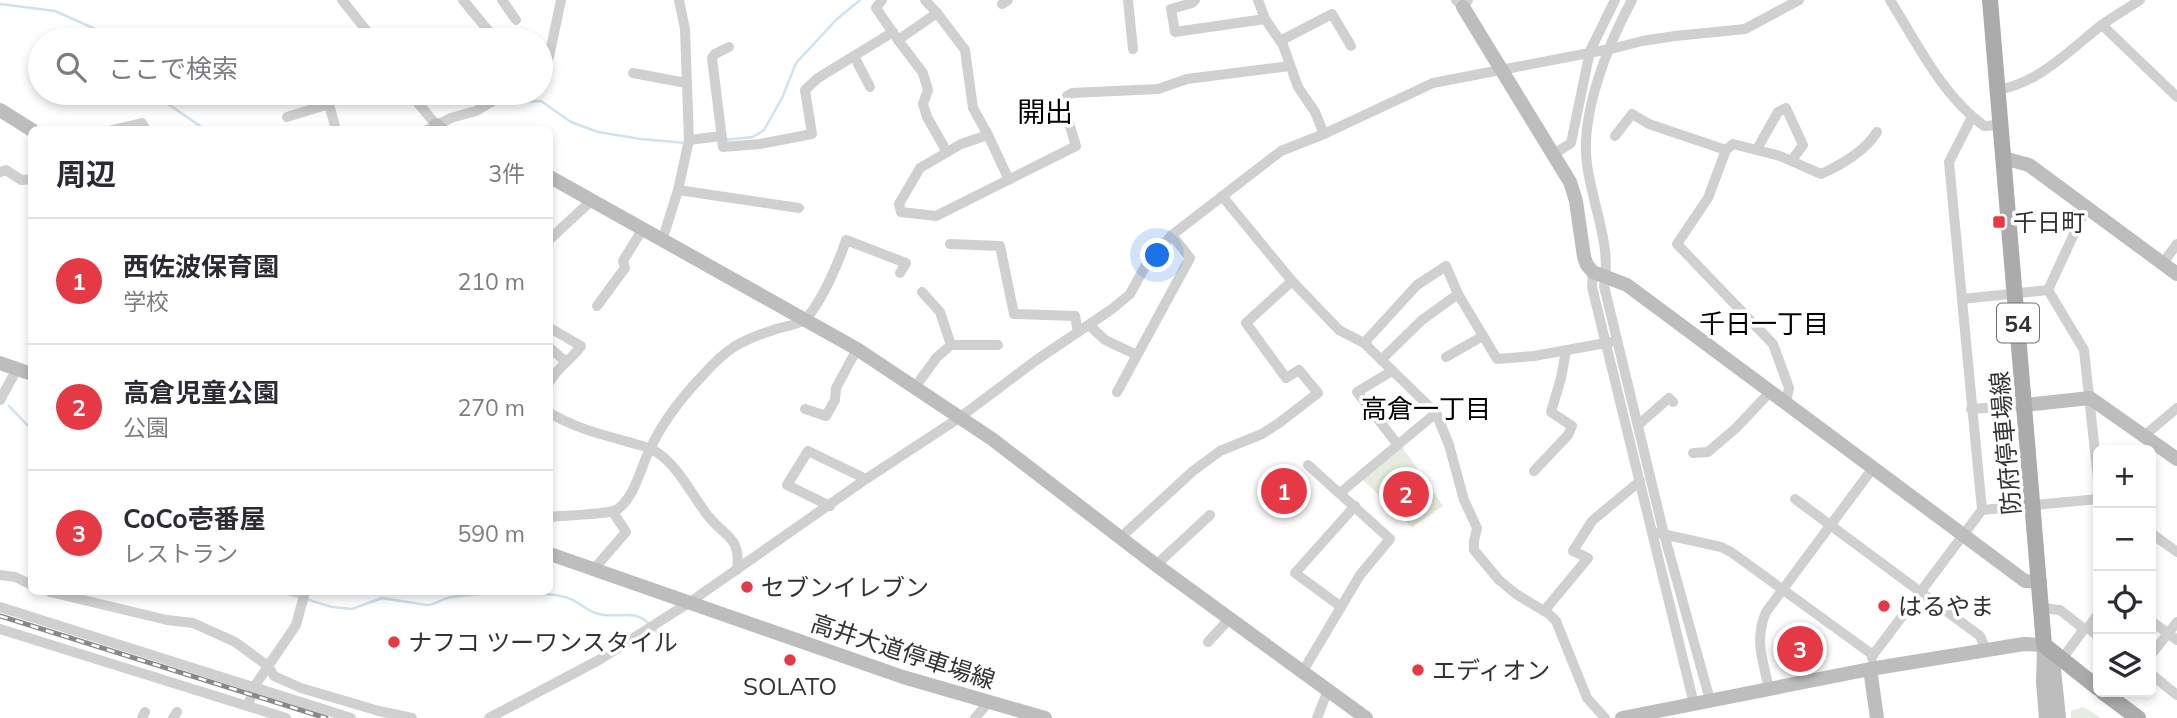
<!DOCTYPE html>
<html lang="ja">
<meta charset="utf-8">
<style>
body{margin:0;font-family:Mulish,"Noto Sans JP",sans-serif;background:#f2f2f3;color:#2b2b33}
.controls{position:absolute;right:21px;bottom:21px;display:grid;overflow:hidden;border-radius:10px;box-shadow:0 4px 10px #0003}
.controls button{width:63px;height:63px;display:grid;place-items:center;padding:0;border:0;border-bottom:2px solid #e1e1e2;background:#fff;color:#2b2b33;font:35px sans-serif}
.you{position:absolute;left:1158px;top:256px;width:24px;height:24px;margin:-18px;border:5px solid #fff;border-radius:50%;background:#1a73e8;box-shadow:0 0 0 10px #1a73e833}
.badge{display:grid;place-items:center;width:46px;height:46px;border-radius:50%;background:#e63946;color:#fff;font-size:23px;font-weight:700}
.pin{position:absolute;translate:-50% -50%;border:4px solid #fff;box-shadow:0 2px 7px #0006}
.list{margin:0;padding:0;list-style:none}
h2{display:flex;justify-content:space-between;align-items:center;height:91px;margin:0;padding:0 28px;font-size:30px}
h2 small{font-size:23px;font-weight:400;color:#7c7c81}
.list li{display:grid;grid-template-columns:46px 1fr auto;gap:21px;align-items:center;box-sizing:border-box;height:126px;padding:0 28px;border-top:2px solid #e1e1e2}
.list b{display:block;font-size:26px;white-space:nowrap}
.list p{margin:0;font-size:23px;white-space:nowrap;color:#7c7c81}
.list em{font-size:23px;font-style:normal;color:#7c7c81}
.icon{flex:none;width:38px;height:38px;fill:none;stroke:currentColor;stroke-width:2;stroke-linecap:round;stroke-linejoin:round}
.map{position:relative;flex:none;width:2177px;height:718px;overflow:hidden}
.search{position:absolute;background:#fff;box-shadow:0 4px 10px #0003;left:28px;top:28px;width:525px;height:77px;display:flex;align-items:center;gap:18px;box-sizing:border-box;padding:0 24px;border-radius:38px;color:#7c7c81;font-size:26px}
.panel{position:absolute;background:#fff;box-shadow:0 4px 10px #0003;left:28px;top:126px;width:525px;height:469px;border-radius:10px}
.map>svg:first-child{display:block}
.green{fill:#e6ecdf}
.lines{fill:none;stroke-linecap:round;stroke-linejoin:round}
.stream{stroke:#cfe2ee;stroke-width:2.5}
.street{stroke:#d0d0d0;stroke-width:10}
.secondary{stroke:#bdbdbd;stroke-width:14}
.primary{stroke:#ababab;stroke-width:16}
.rail-casing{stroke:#888;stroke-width:5}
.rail{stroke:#fff;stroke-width:2.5;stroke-dasharray:8;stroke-linecap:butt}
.poi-dot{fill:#e63946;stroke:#fff;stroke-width:2.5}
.labels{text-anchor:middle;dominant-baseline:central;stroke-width:7;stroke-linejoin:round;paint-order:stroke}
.shield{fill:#fff;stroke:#707070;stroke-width:2}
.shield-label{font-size:23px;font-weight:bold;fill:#333}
.poi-label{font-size:24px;fill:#333;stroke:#fff;text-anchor:start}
.street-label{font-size:24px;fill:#333;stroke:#fff}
.neighbourhood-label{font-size:26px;fill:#000;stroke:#fff}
.quarter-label{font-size:28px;fill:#000;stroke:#fff}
</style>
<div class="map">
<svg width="2177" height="718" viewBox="0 0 2177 718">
<rect width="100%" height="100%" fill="#fff"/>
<g class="green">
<path d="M1400 444 1443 506 1412 527 1359 476Z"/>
<path d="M2083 707 2101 718H2071V711Z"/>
</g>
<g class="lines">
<g class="stream">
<path d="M0 4 55 11 120 40"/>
<path d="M157 93 165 102 206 130"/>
<path d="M507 103 541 101 571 122 598 132 641 139 686 143"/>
<path d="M724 140 753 137 764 130 782 98 796 63 836 20 860 0"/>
<path d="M9 406 32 430"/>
<path d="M280 592 299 597"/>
<path d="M306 599 332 607 352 609 382 598 427 605C437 604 443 598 452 597 480 592 538 591 565 597 578 600 587 612 599 614 617 619 634 608 649 624"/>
<path d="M654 629 664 639"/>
</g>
<g class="street">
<path d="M342 0 374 40"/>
<path d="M463 0 496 40"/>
<path d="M502 0 516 20"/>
<path d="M882 0 876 8 898 40 937 13 925 0"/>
<path d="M1128 0 1133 49"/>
<path d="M1195 0 1192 3 1171 9 1175 32 1265 19"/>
<path d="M1258 0 1265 19 1283 45 1298 87 1315 112 1324 134"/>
<path d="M1456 0 1463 7 1468 0"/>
<path d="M1632 0C1608 44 1580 114 1587 164 1592 204 1612 245 1604 286L1664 534 1710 700"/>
<path d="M1890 0C1917 43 1941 94 1984 126L2000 125"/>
<path d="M1002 4 1008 0"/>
<path d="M937 13 965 50 973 108 988 135"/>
<path d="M2102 25 2177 97"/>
<path d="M898 40 923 73 928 90 923 104 927 117 947 152"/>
<path d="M1280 41 1332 14 1351 46"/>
<path d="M729 47 715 54 712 58 723 147 760 144 812 134 805 90 818 78 893 32"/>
<path d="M854 56 870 87"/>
<path d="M541 71 549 57 561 0"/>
<path d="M633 73 686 83"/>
<path d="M1997 90C2037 84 2069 51 2099 27 2112 17 2127 9 2140 0"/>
<path d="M410 93 436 125"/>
<path d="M287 117 329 104 336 130"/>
<path d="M112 130 142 123 146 130"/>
<path d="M427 130 451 118 476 111 507 93"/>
<path d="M1615 136 1632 114 1649 124 1726 150"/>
<path d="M689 140 721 136"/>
<path d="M1757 149 1778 112 1786 108 1803 145 1792 160"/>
<path d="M1554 154 1571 143 1590 51 1615 0"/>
<path d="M0 172 6 170 21 180 32 179"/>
<path d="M1009 180 988 135 961 144 920 168 899 204 901 212 936 216 1076 146 1065 110 1067 96 1072 93 1158 89 1187 79 1290 66"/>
<path d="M678 190 799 208"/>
<path d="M1222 196 1292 281 1339 330 1364 343 1436 413 1449 445 1464 500 1477 528 1474 541V550L1499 580 1516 594 1549 614 1556 621 1587 698 1605 718"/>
<path d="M550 239 591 201"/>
<path d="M662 241 678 190 689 140 685 29 679 0"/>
<path d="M950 244 1000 246 1014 314 1075 316 1078 332"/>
<path d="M2163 263 2177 244"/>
<path d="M1593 272 1592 287 1694 704"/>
<path d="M2048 290 2084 350 2098 480"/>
<path d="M2048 290 2087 206"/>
<path d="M922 292 940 312 951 345"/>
<path d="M1962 299 2048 290"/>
<path d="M597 306 625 268 623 261 642 230"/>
<path d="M1089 325 1105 340 1137 355"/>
<path d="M550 328 581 346C571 360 560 365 550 381"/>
<path d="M1364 343 1417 285 1446 266 1458 294 1497 359 1534 356 1611 342"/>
<path d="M550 348 565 361"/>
<path d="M1446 357 1483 336"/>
<path d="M1381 360 1422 320 1458 294"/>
<path d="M1392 371 1357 392 1398 445"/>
<path d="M915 387 937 357 951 345H998"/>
<path d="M1117 392 1190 258 1172 235"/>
<path d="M0 400 17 369"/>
<path d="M1786 402 1789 388 1773 344 1677 244 1708 198 1726 150 1733 144 1780 156 1821 174C1841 165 1865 151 1877 132"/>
<path d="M805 409 826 416 835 400 836 388 857 349"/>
<path d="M1971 409 2025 405"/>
<path d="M550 413C573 427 599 434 625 441 634 444 647 446 655 451 679 466 692 496 709 517 727 539 741 537 737 570"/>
<path d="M1638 425 1669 398 1673 402"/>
<path d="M2145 435 2177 408"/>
<path d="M1693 453 1708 452 1736 428 1771 391"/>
<path d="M1534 471 1568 435 1572 426 1551 412 1561 378 1566 351"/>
<path d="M1340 493 1436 413"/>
<path d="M1795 499 1980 636 1986 650"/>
<path d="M830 506 787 485 808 451 866 479"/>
<path d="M1982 510 2098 499"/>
<path d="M550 517C564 515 609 515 618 509 636 495 640 468 650 449 663 421 682 397 703 375 727 348 740 341 773 330 782 327 797 325 804 320 820 307 840 259 846 240L906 263 900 273"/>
<path d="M1658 533 1721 547 1731 552 1873 655 1872 658"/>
<path d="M2151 533 2177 552"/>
<path d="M1120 538 1193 471 1220 451 1262 434 1279 423 1318 393 1299 370 1286 378 1246 323 1292 281"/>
<path d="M1156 565 1210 515"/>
<path d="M594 569 626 532 613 512"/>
<path d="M0 575 15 577 32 585"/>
<path d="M50 592 167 620 193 623 235 642 268 666 274 676 301 688 379 711 412 718"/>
<path d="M1340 606 1295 573 1355 506"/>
<path d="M0 607 351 718"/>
<path d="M2042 608 2060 610 2084 629 2088 628 2098 636"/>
<path d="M1544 611 1588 558 1573 551 1592 521 1640 481"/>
<path d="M2151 621 2177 640"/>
<path d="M2088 628 2098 614"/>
<path d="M0 629 286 718"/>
<path d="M1208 642 1230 618"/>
<path d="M1873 655 1982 510 1949 162 1972 117"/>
<path d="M2151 655 2177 622"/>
<path d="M2062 659 2084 629"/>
<path d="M1303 671 1360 575 1390 539 1308 465"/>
<path d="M2151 674 2177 695"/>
<path d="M1769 689C1763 660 1754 640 1766 612L1873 468"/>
<path d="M248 706 254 687 296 625 305 592"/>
<path d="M142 718 145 712"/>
<path d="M173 718 177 712"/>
<path d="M489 718 599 660 690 602 866 479 959 418 1035 361 1112 309 1130 294 1147 263 1172 235 1281 151 1324 134 1433 83 1615 48 1642 41 1675 36 1745 29 1799 0"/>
<path d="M975 718 988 703"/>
<path d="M1317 718 1328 690"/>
</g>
<g class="secondary">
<path d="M1463 7 1570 182 1576 201 1584 257 1587 265 1593 272 1627 285 2025 581 2040 582"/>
<path d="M0 110 32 130"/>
<path d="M436 125 441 130"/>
<path d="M2003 158 2029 165 2177 274"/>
<path d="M550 177 857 349 992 439 1156 565 1366 718"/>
<path d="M0 363 32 374"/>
<path d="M2025 405 2090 398 2177 459"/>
<path d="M550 554 903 677 1045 718"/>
<path d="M2044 645 2054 669 2059 718"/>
<path d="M2044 650 2043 682 2046 718"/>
<path d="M1870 669 1877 718"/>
<path d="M1622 718 1870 669 2024 644 2044 645"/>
</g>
<g class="primary">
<path d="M1990 0 2044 645 2098 688"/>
<path d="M2103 692 2138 718"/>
</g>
<defs>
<path id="rail" d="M0 616 326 718"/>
</defs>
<use href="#rail" class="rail-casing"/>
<use href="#rail" class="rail"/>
</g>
<g class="poi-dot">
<rect x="1992" y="215" width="14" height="14" rx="3.5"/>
<circle cx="747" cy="587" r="7"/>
<circle cx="1884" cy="606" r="7"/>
<circle cx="394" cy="642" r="7"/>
<circle cx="790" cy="660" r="7"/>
<circle cx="1418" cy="670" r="7"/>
</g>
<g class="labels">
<rect class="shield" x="1997" y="303.5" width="42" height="39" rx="5"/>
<g class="shield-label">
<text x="2018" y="323">54</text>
</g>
<g class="poi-label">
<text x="2013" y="222">千日町</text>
<text x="761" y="587">セブンイレブン</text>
<text x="1898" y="606">はるやま</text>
<text x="408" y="642">ナフコ ツーワンスタイル</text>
<text x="1432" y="670">エディオン</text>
<text x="790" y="686" text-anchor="middle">SOLATO</text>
</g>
<g class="street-label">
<text transform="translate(2005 443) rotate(-95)">防府停車場線</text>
<text transform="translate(903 651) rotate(18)">高井大道停車場線</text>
</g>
<g class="neighbourhood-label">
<text x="1764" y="323">千日一丁目</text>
<text x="1426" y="408">高倉一丁目</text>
</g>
<g class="quarter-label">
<text x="1045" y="111">開出</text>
</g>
</g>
</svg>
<div class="controls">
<button>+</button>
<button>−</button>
<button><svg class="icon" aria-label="locate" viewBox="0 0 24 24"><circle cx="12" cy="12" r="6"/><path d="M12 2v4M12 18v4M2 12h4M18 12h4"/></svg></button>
<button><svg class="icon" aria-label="layers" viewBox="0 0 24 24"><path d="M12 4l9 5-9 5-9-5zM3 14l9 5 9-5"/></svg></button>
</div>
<div class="you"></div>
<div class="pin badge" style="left:1284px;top:491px">1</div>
<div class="pin badge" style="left:1406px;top:494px">2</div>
<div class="pin badge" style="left:1800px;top:649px">3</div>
<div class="search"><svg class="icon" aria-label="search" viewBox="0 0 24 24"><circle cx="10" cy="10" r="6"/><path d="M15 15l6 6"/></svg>ここで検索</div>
<section class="panel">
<h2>周辺<small>3件</small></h2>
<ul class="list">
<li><span class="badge">1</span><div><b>西佐波保育園</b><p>学校</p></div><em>210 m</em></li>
<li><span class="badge">2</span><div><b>高倉児童公園</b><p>公園</p></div><em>270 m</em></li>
<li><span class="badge">3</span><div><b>CoCo壱番屋</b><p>レストラン</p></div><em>590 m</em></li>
</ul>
</section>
</div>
